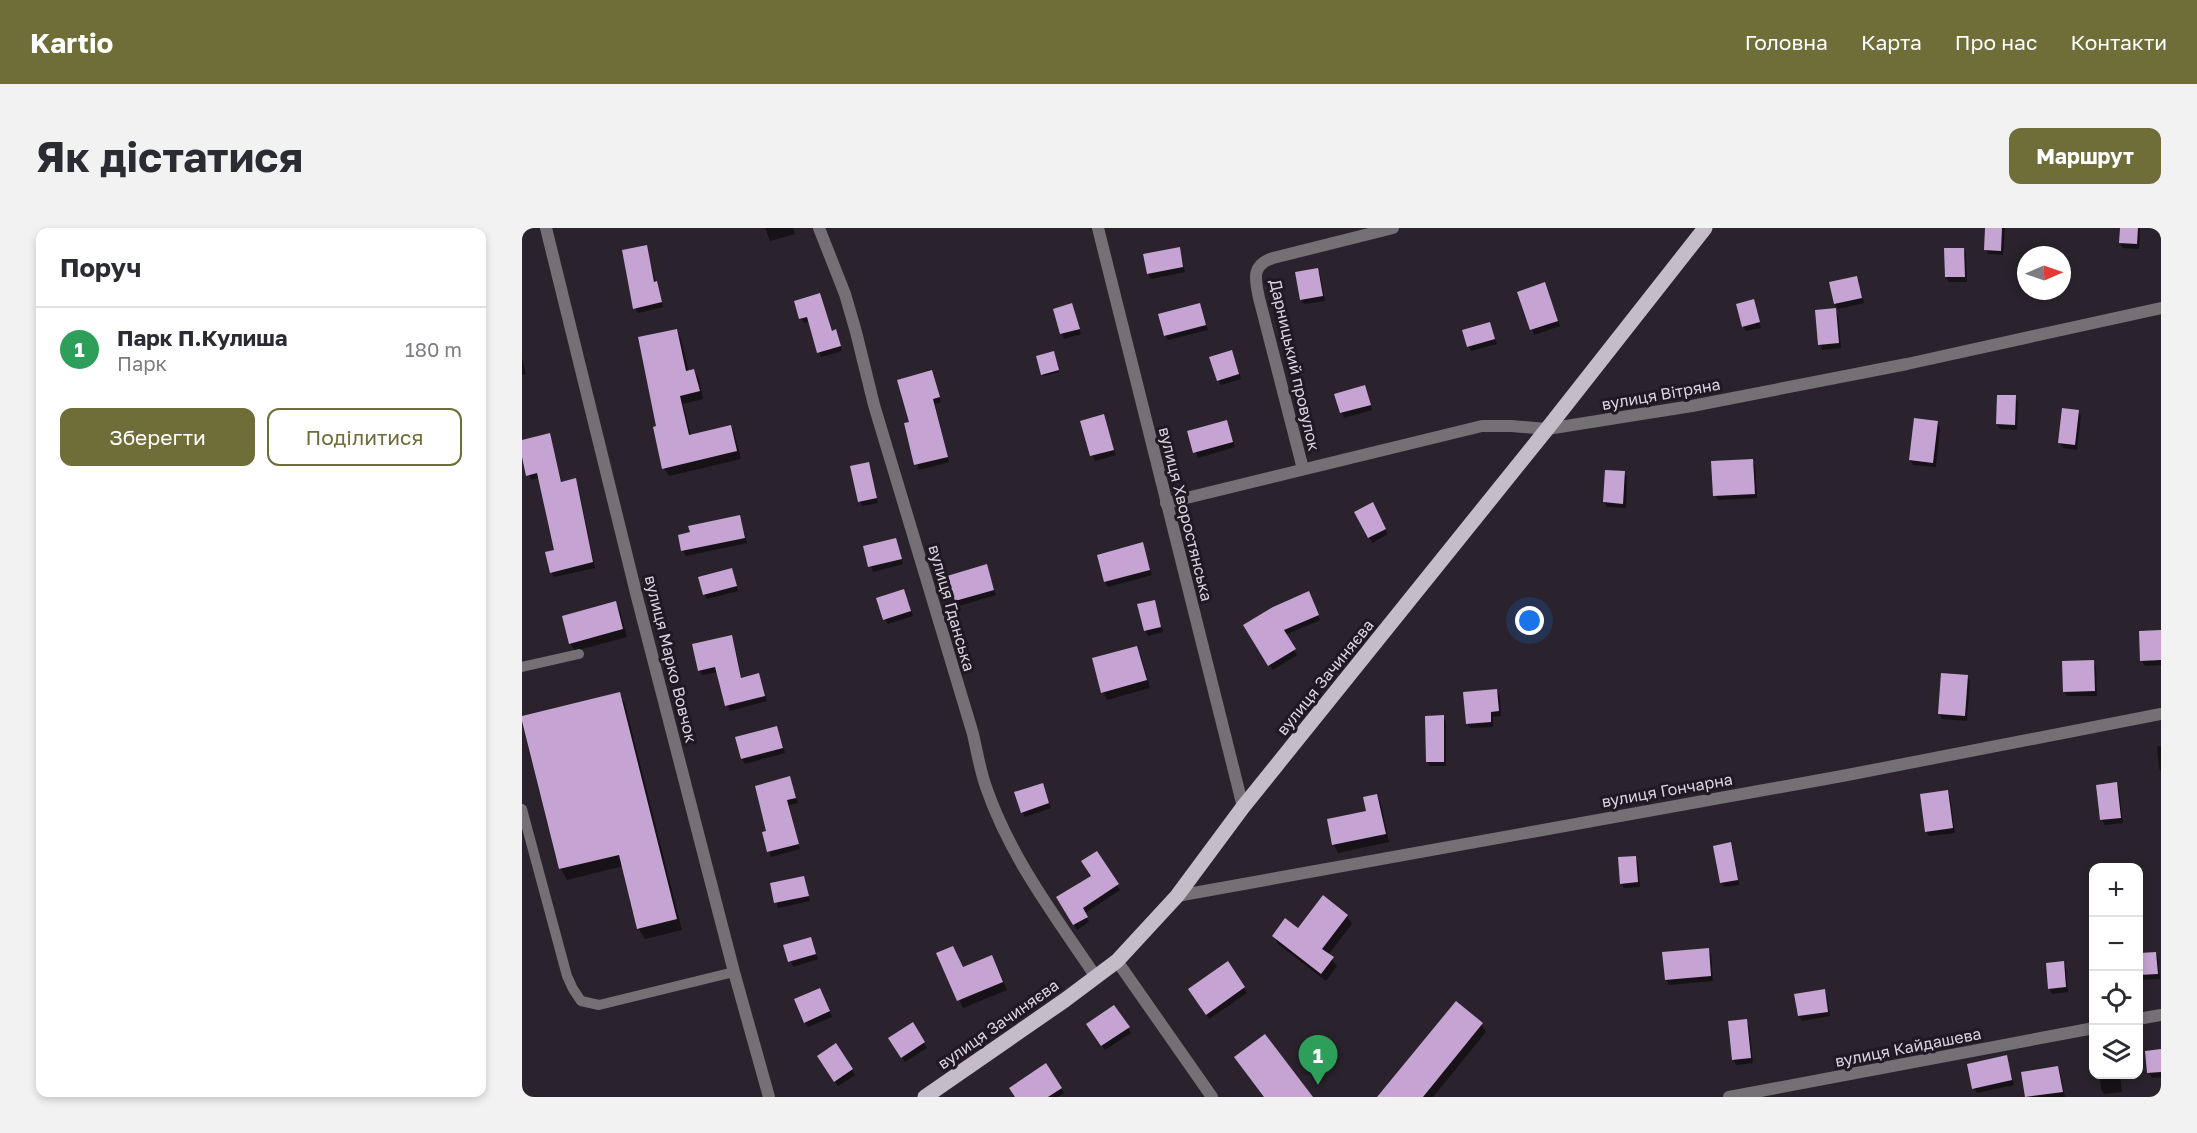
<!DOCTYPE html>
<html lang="uk">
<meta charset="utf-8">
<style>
body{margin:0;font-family:"Golos Text",sans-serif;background:#f2f2f3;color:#2b2b33}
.controls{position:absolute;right:18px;bottom:18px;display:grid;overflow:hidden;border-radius:12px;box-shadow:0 3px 9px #0003}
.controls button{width:54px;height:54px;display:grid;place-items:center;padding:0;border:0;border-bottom:2px solid #e1e1e2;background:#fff;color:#2b2b33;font:30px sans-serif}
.compass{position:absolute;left:1495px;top:18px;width:54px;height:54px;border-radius:50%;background:#fff;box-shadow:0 3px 9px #0003;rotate:88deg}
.you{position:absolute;left:1008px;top:393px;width:21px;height:21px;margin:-15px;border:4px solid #fff;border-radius:50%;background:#1a73e8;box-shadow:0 0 0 9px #1a73e833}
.badge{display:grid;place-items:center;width:39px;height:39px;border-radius:50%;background:#6f6d38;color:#fff;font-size:20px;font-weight:700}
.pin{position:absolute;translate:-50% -50px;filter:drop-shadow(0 2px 3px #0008)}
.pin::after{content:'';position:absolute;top:32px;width:21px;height:18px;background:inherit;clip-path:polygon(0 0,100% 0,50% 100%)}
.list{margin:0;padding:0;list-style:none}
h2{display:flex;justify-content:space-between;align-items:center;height:78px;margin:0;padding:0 24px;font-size:26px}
h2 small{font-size:20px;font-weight:400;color:#7c7c81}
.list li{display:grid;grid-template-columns:39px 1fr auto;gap:18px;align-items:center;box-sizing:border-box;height:84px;padding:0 24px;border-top:2px solid #e1e1e2}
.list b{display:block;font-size:22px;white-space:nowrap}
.list p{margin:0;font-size:20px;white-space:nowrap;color:#7c7c81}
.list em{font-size:20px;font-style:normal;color:#7c7c81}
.actions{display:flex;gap:12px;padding:18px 24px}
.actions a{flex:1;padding:14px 0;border:2px solid #6f6d38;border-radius:12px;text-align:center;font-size:21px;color:#6f6d38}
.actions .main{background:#6f6d38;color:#fff}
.icon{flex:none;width:33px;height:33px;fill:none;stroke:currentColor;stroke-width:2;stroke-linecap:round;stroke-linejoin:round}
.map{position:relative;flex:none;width:1639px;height:869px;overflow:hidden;border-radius:12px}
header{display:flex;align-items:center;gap:36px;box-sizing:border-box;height:84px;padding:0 30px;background:#6f6d38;color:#fff}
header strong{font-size:28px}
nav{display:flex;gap:33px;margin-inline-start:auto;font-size:21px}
.intro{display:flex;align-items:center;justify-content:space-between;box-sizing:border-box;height:144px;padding:0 36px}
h1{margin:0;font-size:42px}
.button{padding:15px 27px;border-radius:12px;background:#6f6d38;color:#fff;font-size:21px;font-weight:700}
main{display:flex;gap:36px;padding:0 36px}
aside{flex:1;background:#fff;border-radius:12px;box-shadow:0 3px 9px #0003}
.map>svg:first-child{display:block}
.shadow{fill:#0007}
.building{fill:#c5a3d2}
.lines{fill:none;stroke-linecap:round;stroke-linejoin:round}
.service{stroke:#747076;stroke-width:10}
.minor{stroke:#747076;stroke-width:12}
.tertiary{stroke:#747076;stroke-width:12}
.primary{stroke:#c4bcc7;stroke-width:15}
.labels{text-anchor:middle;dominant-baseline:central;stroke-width:6;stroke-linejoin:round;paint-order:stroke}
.street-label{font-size:16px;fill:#dad5dc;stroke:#201923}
</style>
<header>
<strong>Kartio</strong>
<nav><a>Головна</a><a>Карта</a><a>Про нас</a><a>Контакти</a></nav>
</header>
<div class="intro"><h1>Як дістатися</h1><a class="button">Маршрут</a></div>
<main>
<aside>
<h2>Поруч<small></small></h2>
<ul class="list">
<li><span class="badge" style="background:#2e9e5b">1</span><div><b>Парк П.Кулиша</b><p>Парк</p></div><em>180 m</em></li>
</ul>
<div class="actions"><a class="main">Зберегти</a><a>Поділитися</a></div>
</aside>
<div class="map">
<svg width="1639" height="869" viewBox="0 0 1639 869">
<rect width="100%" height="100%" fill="#2a222c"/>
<g class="shadow">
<path d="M243 0H271L273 6 248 13Z"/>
<path d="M1465 0H1483L1481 27 1466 26 1464 21Z"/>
<path d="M1599 0H1618L1617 21 1601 20 1598 15Z"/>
<path d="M124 19 141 79 116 85 113 80Z"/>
<path d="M657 21 663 44 629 51 626 45Z"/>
<path d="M1441 21 1444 26 1445 54H1427L1424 49Z"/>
<path d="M795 41 798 46 803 73 782 76 779 71Z"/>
<path d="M1334 50 1342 75 1316 81 1313 76Z"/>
<path d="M1025 61 1038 98 1012 107 997 65Z"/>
<path d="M297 66 310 104 313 103 316 108 320 123 299 129 288 93 282 95 279 90Z"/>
<path d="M1231 73 1239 100 1224 103 1221 98Z"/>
<path d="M550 77 559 106 542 111 540 105Z"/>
<path d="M678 77 686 102 646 112 643 107Z"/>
<path d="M1313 82 1316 87 1319 120 1300 122 1298 116Z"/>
<path d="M967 96 975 116 949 123 946 118Z"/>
<path d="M155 102 159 111 167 144 172 143 177 151 181 171 161 176 169 208 209 198 213 207 219 231 147 248 142 240 136 199Z"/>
<path d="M533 127 537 144 522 148 520 146Z"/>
<path d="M712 129 719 151 699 157 696 152Z"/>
<path d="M0 130 4 146 0 147Z"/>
<path d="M410 144 419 174 413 176 427 234 397 242 384 196 389 195Z"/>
<path d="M843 159 850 182 822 190 814 167Z"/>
<path d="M1493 169 1496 174 1495 202 1478 201 1475 196Z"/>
<path d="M1556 183 1559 188 1555 222 1541 220 1538 215Z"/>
<path d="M581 187 594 227 573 233 560 194Z"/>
<path d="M704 194 713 219 676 230 667 204Z"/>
<path d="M1415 194 1418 199 1414 239 1391 237 1388 232Z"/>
<path d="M27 207 40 255 53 252 56 257 73 340 32 349 29 344 34 323 17 250 9 252 0 222V214Z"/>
<path d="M1230 232 1233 237 1235 270 1196 272 1193 267Z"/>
<path d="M346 235 349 240 356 275 340 278 338 273Z"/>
<path d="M1102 244 1105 249 1104 280 1085 279 1082 274Z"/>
<path d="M850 276 866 306 850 315 834 284Z"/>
<path d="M218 289 225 315 164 328 161 323Z"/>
<path d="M373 312 381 336 351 344 343 320Z"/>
<path d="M620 316 630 347 586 359 583 354Z"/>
<path d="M464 338 474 367 437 378 434 373Z"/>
<path d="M210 342 216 363 185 371 182 366Z"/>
<path d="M382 362 391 388 366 396 363 391Z"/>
<path d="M789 370 798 392 763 407 775 427 751 442 723 398Z"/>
<path d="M632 373 641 404 626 408 623 402Z"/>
<path d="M94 375 98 383 105 409 53 423 48 415Z"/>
<path d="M1639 405V437L1623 438 1620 433Z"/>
<path d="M209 409 212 414 220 452 236 447 245 473 208 483 196 444 180 447 177 442Z"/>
<path d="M614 420 619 428 628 460 585 472 581 464Z"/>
<path d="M1571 434 1574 439 1575 468H1545L1542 463Z"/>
<path d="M1445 448 1448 453 1445 493 1420 491 1417 486Z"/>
<path d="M975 463 978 468 979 488 971 489V499L948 500 945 495Z"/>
<path d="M97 465 103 476 160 702 123 711 116 700 101 638 45 652 39 641 1 489Z"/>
<path d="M921 489 924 494V538H908L905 533Z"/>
<path d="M255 499 263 525 223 536 220 531Z"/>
<path d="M1635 518H1639V544L1637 540Z"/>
<path d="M267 550 276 575 267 577 278 621 249 629 242 605 246 604Z"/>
<path d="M1594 556 1597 561 1601 595 1583 597 1580 592 1576 558Z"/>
<path d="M523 562 529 580 503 589 500 584Z"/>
<path d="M1426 564 1428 569 1433 605 1407 608 1404 603Z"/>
<path d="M855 568 859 576 867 614 816 625 812 617 846 584Z"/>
<path d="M1209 616 1211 621 1217 657 1202 659 1199 654Z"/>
<path d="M574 625 598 662 562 686 567 694 555 702 536 669 570 649Z"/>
<path d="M1113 629 1116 634 1118 659 1102 660 1099 655Z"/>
<path d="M282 650 288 673 256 680 250 657Z"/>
<path d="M825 688 830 696 806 727 815 738 804 753 756 716 752 708Z"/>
<path d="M288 711 296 731 271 739 263 718Z"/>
<path d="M1186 721 1189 726 1191 753 1147 757 1144 752Z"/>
<path d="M416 725 441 741 474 737 485 762 441 780Z"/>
<path d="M1633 725 1636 730 1638 751 1616 752V727Z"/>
<path d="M705 735 725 765 687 791 671 766Z"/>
<path d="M1542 735 1544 740 1546 764 1530 766 1527 760Z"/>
<path d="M1302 763 1305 768 1308 788 1280 793 1277 788Z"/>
<path d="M300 767 310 789 286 799 283 794Z"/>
<path d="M1224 793 1227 798 1231 835 1214 837 1211 831Z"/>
<path d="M959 796 964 804 911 869H857Z"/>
<path d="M390 797 405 820 383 834 368 811Z"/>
<path d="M606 800 609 805 583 822 569 802Z"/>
<path d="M314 817 333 847 316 858 297 828Z"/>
<path d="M1639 823V849L1630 850 1627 845Z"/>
<path d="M1484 829 1492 857 1455 865 1452 860Z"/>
<path d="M524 837 542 865 536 869H494Z"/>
<path d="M1536 839 1538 844 1543 869H1505L1501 845Z"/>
<path d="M1577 846H1598L1600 864 1582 866 1579 861Z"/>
</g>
<g class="building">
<path d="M1463 0H1480L1479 23 1462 22Z"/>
<path d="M1598 0H1616L1615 16 1597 15Z"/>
<path d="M125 17 132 54 135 53 140 74 111 81 100 22Z"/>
<path d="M658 19 661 39 625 46 621 26Z"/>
<path d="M1422 20H1442L1443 49H1423Z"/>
<path d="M796 40 801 68 778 72 773 44Z"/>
<path d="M1335 48 1340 70 1312 76 1307 54Z"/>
<path d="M1023 54 1036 93 1008 102 995 64Z"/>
<path d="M298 65 310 103 314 101 319 118 295 125 285 89 277 91 272 73Z"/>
<path d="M1232 71 1238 94 1220 99 1214 76Z"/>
<path d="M550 75 558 101 538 106 531 81Z"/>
<path d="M678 75 684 97 642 108 636 86Z"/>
<path d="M1314 80 1317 115 1296 117 1293 82Z"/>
<path d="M968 94 973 111 945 119 940 102Z"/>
<path d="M155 101 164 143 172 141 178 163 158 168 167 207 209 197 215 223 140 241 131 199 134 198 116 109Z"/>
<path d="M710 122 717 146 695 153 687 129Z"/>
<path d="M532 123 537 142 519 147 514 128Z"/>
<path d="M410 142 418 169 411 171 426 229 392 237 382 195 387 194 375 152Z"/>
<path d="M843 157 849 177 818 185 812 166Z"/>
<path d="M1475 167H1494L1493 197 1474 196Z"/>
<path d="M1540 180 1557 182 1553 217 1536 215Z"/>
<path d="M582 186 592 222 568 228 558 193Z"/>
<path d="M1392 190 1416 193 1411 235 1387 232Z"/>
<path d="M705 192 711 214 671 225 665 203Z"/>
<path d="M28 205 39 254 54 250 71 334 28 345 23 324 32 322 15 245 4 248 0 229V212Z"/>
<path d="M1231 231 1233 266 1191 268 1189 233Z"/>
<path d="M347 234 355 270 336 274 328 238Z"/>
<path d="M1083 242 1103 243 1101 276 1081 274Z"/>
<path d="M851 274 864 301 846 310 832 284Z"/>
<path d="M218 287 223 310 159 323 156 307 168 304 166 298Z"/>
<path d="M374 310 380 331 346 339 341 318Z"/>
<path d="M621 314 628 342 582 354 575 327Z"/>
<path d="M465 336 472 362 433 373 425 348Z"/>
<path d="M210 340 215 358 181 367 176 349Z"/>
<path d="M382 361 389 383 361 392 354 370Z"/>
<path d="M787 363 797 387 762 402 774 421 746 438 721 397 751 379Z"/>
<path d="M633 372 639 399 622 403 615 376Z"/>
<path d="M94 373 101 401 47 416 40 388Z"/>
<path d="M1639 402V432L1618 433 1617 403Z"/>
<path d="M210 407 219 450 237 445 243 468 203 478 193 439 176 443 170 416Z"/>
<path d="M615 418 625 452 579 465 570 430Z"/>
<path d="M1572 432 1573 463 1541 464 1540 433Z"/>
<path d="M1419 445 1446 447 1443 488 1416 486Z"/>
<path d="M975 461 977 483 969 484V494L944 496 941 464Z"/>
<path d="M98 464 155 691 115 701 97 627 37 641 0 493V488Z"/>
<path d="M922 487V534H904L903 488Z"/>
<path d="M255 498 261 520 219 531 213 509Z"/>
<path d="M268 548 274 570 265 572 277 616 245 624 240 604 244 603 233 558Z"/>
<path d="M1595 554 1599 590 1578 592 1574 557Z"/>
<path d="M521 555 527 575 499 585 492 564Z"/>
<path d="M1426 562 1431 600 1403 604 1398 566Z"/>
<path d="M855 566 864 606 810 617 805 591 844 583 841 569Z"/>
<path d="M1209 614 1216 652 1198 655 1191 618Z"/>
<path d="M575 623 597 656 561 680 566 689 551 697 534 669 569 648 559 633Z"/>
<path d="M1114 628 1116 654 1098 656 1096 629Z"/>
<path d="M282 648 287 668 252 675 248 655Z"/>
<path d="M801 667 826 687 800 721 812 729 799 746 750 708 763 690 776 700Z"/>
<path d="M289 709 294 726 266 734 261 717Z"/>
<path d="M431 718 441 739 470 727 481 754 435 773 414 725Z"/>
<path d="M1187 720 1189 748 1143 752 1140 724Z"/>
<path d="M1634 724 1636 746 1617 747V725Z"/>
<path d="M706 733 723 759 684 787 666 761Z"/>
<path d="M1542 733 1544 759 1526 761 1524 735Z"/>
<path d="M298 760 308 783 282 795 272 771Z"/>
<path d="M1303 761 1306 784 1276 788 1272 766Z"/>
<path d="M934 773 961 795 901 869H855Z"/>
<path d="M592 777 608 799 579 818 564 796Z"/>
<path d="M1225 791 1229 830 1210 832 1206 793Z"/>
<path d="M391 794 403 814 379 830 366 810Z"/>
<path d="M743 806 791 869H742L712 829Z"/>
<path d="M314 815 331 841 312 854 295 828Z"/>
<path d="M1639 821V844L1625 845 1623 823Z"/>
<path d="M1485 827 1490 852 1450 861 1445 836Z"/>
<path d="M524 835 540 860 526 869H493L487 860Z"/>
<path d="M1536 838 1541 864 1503 869 1499 844Z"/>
</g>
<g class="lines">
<g class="service">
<path d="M0 439 57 426"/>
<path d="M0 581 45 748 51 761 59 773 77 777 212 744"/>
</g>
<g class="minor">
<path d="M24 0 116 373 212 744 247 869"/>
<path d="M297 0 323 66 334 104 352 177 451 506C455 524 458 542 464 559 488 629 533 688 574 749"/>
<path d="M576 0 721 579"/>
<path d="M781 241 737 70C733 51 729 37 751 30L871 0"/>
<path d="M644 275 960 198H989L1025 201 1170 178 1385 136 1639 80"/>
<path d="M655 668 1320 548 1639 486"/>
<path d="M1616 791 1639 787"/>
<path d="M1207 869 1572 800"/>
</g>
<path class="tertiary" d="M595 733 690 869"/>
<path class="primary" d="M403 869 543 772 595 733 655 668 721 579 1025 201 1183 0"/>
</g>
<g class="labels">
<g class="street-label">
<text transform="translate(773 137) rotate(77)">Дарницький провулок</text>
<text transform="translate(1139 166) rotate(-10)">вулиця Вітряна</text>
<text transform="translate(664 286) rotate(76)">вулиця Хворостянська</text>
<text transform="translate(430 380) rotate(74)">вулиця Гданська</text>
<text transform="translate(149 431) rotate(76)">вулиця Марко Вовчок</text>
<text transform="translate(803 449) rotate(-51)">вулиця Зачиняєва</text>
<text transform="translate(1145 562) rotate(-10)">вулиця Гончарна</text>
<text transform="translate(476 796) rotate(-35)">вулиця Зачиняєва</text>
<text transform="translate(1386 819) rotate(-11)">вулиця Кайдашева</text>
</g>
</g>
</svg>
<div class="controls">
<button>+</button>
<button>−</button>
<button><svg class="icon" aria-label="locate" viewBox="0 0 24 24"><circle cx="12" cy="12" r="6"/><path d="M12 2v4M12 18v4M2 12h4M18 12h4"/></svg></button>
<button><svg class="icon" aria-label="layers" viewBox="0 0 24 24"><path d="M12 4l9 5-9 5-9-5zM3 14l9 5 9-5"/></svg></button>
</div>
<svg class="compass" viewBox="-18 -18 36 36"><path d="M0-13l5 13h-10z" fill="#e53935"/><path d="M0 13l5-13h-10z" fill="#7c7c81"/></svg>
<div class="you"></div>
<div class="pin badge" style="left:796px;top:857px;background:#2e9e5b">1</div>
</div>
</main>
